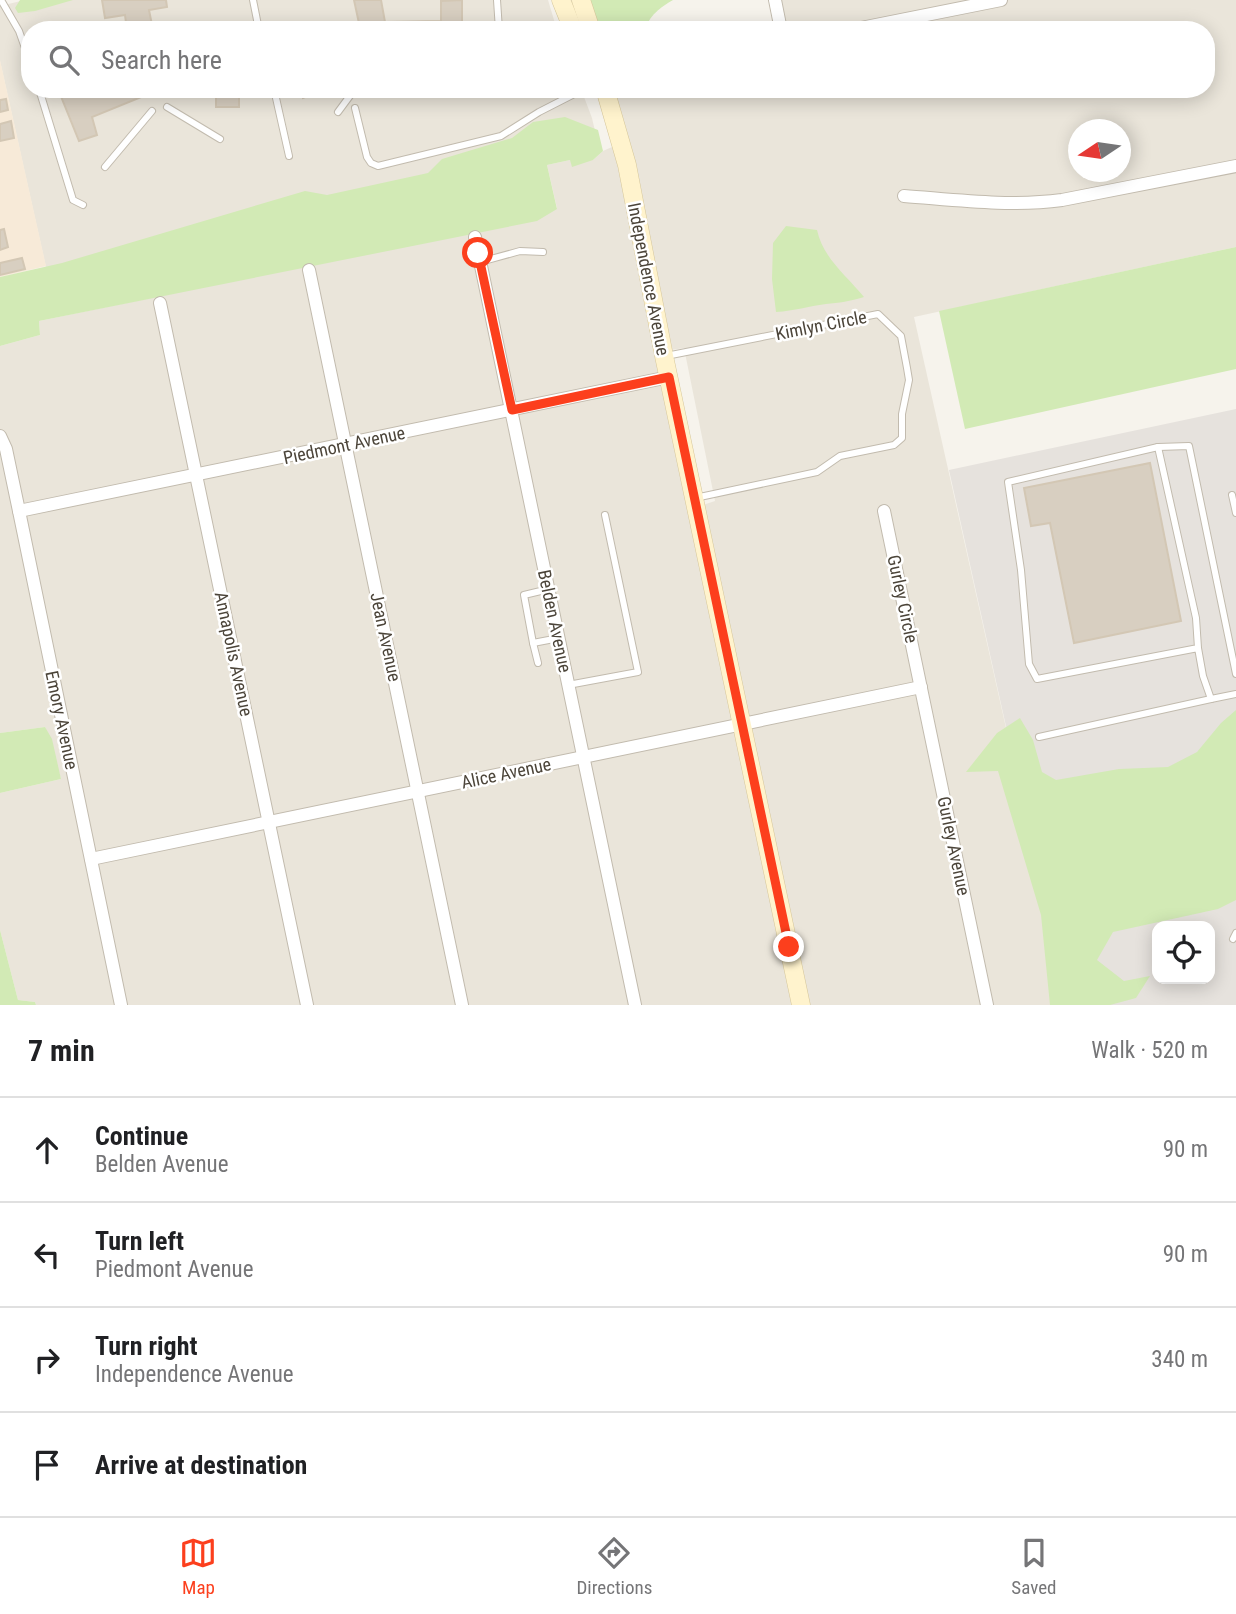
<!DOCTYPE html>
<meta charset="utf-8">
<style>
body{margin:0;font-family:"Roboto Condensed",sans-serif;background:#f6f6f6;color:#202124}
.controls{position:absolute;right:21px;bottom:21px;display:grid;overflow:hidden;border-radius:14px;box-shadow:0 4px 18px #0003}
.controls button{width:63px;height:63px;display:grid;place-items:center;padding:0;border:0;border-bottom:2px solid #e0e0e0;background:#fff;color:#202124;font:35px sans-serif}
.compass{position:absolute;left:1068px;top:119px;width:63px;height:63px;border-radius:50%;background:#fff;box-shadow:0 4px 18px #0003;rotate:257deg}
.stop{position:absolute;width:21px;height:21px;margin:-16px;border:5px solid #fc3f1d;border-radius:50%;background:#fff}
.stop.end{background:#fc3f1d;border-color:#fff;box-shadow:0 2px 7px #0008}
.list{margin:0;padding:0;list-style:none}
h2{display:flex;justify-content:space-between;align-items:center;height:91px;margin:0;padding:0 28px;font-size:30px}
h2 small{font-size:23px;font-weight:400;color:#757577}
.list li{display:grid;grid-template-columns:46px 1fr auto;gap:21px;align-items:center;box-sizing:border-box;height:105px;padding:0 28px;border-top:2px solid #e0e0e0}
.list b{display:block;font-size:26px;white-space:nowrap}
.list p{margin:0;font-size:23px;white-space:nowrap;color:#757577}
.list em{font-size:23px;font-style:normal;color:#757577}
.icon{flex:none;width:38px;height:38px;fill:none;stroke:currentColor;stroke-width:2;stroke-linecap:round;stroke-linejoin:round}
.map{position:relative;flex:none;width:1236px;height:1005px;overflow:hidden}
.search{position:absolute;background:#fff;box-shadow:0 4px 18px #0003;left:21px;right:21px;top:21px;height:77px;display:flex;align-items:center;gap:18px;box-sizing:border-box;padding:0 24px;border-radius:28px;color:#757577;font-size:26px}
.sheet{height:511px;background:#fff}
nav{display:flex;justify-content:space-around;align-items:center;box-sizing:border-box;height:98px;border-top:2px solid #e0e0e0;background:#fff;font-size:19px;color:#757577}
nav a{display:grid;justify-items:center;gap:4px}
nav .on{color:#fc3f1d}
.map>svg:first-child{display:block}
.residential{fill:#eae5da;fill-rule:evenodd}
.commercial{fill:#f7ead8}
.industrial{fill:#e6e2dd;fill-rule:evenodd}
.green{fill:#d2eab5}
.building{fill:#d8cfc1;stroke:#d3c7b4;stroke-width:2}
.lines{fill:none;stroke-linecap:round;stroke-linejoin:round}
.lane-casing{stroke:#c2bbae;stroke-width:8}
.street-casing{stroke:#c2bbae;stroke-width:14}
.secondary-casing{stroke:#d6c79b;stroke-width:19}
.lane{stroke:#fff;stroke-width:6}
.street{stroke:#fff;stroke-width:12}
.secondary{stroke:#fff3cd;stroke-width:18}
.route{stroke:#fc3f1d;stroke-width:9}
.labels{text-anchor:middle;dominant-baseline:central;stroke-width:5;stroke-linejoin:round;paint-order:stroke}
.street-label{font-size:18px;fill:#4b4439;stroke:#fff}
</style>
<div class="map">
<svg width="1236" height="1005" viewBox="0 0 1236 1005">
<rect width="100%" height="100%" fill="#f6f3ec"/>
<g class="residential">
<path d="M25 0H548L557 30H30V89H581L592 118 598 144 47 272 0 61V6Z"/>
<path d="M774 0H1236V247L914 317 1068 1005H36L35 1002 18 1000 0 930V793L61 779 45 727 0 733V346L40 335 39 321 291 269 557 208 547 165 570 160H593L603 151 621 143 605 89H1206V30H781ZM1078 130H1120V172H1078ZM684 348 715 501 697 507 664 351Z"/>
</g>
<path class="commercial" d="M0 60 46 266 0 277Z"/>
<path class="industrial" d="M1236 409V1005H1068L949 470ZM1157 926H1210V979H1157Z"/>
<g class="green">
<path d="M20 0H73L35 11 18 13 15 8Z"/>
<path d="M587 0H673C662 6 647 17 646 30H599Z"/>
<path d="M565 117 598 130 603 151 593 160 572 167 570 160 547 165 557 209 537 221 39 321 40 335 0 346V277L62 263 305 191 327 195 428 173 442 159 512 138 533 122Z"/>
<path d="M786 226 817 230C823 258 846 275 864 297 850 301 839 303 826 304 808 306 795 311 776 312L772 279 773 243Z"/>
<path d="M1236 247V369L965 429 939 311Z"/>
<path d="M1236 710V900L1218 909 1113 932 1097 960 1124 981 1150 976 1136 998 1110 1005H1050L1041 915 998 771 966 772 997 733 1020 718 1033 740 1042 772 1056 780 1119 769 1168 767 1197 752 1221 723Z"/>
<path d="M45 727 52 739 61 779 0 793V733Z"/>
<path d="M0 930 18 1000 35 1002 36 1005H0Z"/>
</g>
<g class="building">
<path d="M102 0H166L167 7 149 10 153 30H127L125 15 105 18Z"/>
<path d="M354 0H381L385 22 441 21V1L462 0V30H355L360 28Z"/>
<path d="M58 89H83L85 93 93 89H239V107H216V90L146 95 92 117 97 135 79 141Z"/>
<path d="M300 89H325L303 98Z"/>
<path d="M6 99 8 110 0 112V100Z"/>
<path d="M11 121 14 138 0 141V124Z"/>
<path d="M4 229 8 247 0 250V230Z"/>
<path d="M22 258 25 269 0 275V263Z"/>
<path d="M1150 463 1181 621 1074 643 1050 523 1031 526 1024 488Z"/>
</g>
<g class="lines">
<defs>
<g id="lane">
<path d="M1 0 19 31 30 62"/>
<path d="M253 0 259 30"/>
<path d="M497 0 499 30"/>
<path d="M39 89 73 200 83 205"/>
<path d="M274 89 289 156"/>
<path d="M430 89H439"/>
<path d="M167 107 220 139"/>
<path d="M355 108 367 157 371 163 378 166 501 136 539 112 584 89"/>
<path d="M338 112 355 89"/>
<path d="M105 167 152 111"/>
<path d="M480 262 520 251 543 252"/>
<path d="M666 356 878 314 901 336 907 368 909 380 902 414V438L894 445 840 456 817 472 695 498"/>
<path d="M1158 447 1189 446 1236 674"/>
<path d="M1232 495 1236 513"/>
<path d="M549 589 524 595 533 643 559 638"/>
<path d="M533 643 538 663"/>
<path d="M1198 648 1037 679 1029 664 1021 570 1008 482 1158 447 1196 618 1198 648 1203 676 1211 699 1236 694"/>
<path d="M568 685 638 672 605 515"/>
<path d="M1039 737 1211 699"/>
<path d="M1233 939 1236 933"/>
</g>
<g id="street">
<path d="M775 0 781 30"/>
<path d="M851 30 1001 0"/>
<path d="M904 196C957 200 1009 207 1062 200L1236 166"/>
<path d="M475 237 635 1005"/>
<path d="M309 270 462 1005"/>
<path d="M160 303 307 1005"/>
<path d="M0 436 6 449 19 511 121 1005"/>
<path d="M19 511 669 377"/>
<path d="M884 511 987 1005"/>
<path d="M91 859 921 687"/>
</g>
<g id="secondary">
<path d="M561 0 573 30"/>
<path d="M581 0 591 30"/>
<path d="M605 89 627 165 664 356 801 1005"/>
</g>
</defs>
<use href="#lane" class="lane-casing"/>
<use href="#street" class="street-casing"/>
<use href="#secondary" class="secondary-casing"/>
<use href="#lane" class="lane"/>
<use href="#street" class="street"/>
<use href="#secondary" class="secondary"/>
</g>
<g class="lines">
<path class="route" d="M478 253 512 410 669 377 789 947"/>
</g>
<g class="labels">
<g class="street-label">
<text transform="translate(649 279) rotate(79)">Independence Avenue</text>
<text transform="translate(821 325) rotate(-11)">Kimlyn Circle</text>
<text transform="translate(344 445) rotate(-12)">Piedmont Avenue</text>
<text transform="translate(903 599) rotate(78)">Gurley Circle</text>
<text transform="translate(555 621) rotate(78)">Belden Avenue</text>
<text transform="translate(386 637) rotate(78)">Jean Avenue</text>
<text transform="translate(234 654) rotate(78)">Annapolis Avenue</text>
<text transform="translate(62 720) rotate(78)">Emory Avenue</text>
<text transform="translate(506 773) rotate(-12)">Alice Avenue</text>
<text transform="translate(954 846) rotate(78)">Gurley Avenue</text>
</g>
</g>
</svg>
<div class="controls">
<button><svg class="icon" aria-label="locate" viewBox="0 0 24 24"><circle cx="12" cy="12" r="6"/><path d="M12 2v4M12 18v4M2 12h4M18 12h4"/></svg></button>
</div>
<svg class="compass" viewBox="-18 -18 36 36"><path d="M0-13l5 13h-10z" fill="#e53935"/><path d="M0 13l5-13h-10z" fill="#757577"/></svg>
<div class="stop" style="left:478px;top:253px"></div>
<div class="stop end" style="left:789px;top:947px"></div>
<div class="search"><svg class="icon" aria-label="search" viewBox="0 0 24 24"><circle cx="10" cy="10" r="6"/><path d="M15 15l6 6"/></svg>Search here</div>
</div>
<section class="sheet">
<h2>7 min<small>Walk · 520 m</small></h2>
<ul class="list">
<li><svg class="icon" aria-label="ahead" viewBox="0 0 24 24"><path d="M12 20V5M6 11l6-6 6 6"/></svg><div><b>Continue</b><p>Belden Avenue</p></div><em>90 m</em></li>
<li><svg class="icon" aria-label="left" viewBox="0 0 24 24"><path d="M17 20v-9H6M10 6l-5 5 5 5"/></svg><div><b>Turn left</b><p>Piedmont Avenue</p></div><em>90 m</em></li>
<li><svg class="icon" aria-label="right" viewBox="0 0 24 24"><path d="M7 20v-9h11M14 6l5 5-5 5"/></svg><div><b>Turn right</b><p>Independence Avenue</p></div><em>340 m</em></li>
<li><svg class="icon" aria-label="arrive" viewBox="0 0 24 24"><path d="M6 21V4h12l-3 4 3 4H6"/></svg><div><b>Arrive at destination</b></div></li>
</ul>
</section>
<nav>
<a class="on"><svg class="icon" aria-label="map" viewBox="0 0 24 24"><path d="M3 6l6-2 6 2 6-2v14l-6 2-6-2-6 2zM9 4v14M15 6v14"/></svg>Map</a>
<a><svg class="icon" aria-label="directions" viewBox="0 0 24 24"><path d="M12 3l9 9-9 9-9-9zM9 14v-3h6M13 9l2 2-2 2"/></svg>Directions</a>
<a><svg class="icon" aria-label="saved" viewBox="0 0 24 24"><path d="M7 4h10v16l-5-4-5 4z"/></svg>Saved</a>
</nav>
